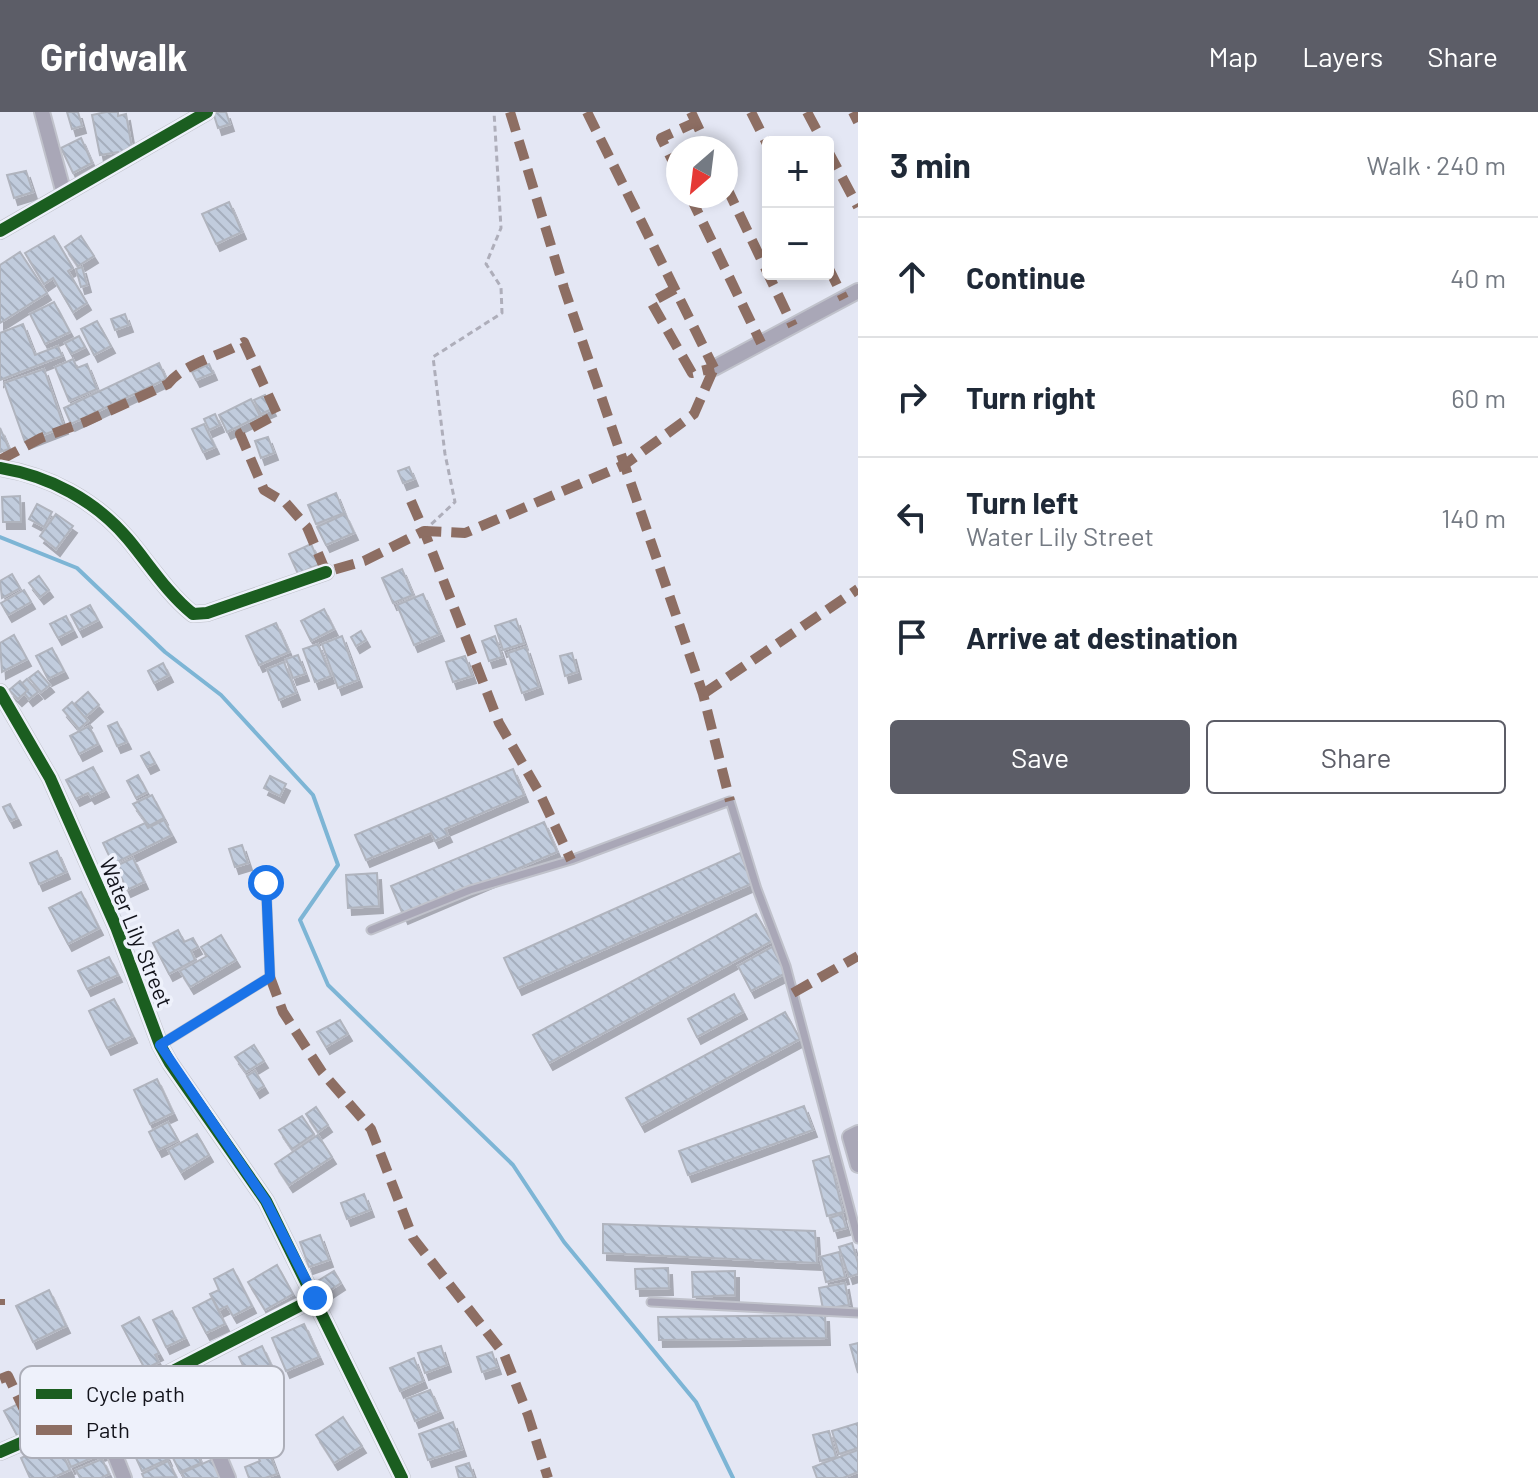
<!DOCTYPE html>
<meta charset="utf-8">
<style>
body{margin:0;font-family:Barlow,sans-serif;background:#f6f6f7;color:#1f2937}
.controls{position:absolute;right:24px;top:24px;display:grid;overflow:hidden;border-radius:8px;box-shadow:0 4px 12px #0003}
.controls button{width:72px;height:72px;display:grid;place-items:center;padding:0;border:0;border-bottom:2px solid #e0e1e3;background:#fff;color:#1f2937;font:40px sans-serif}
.compass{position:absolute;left:666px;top:24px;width:72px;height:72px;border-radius:50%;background:#fff;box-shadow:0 4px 12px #0003;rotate:208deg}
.stop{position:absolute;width:24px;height:24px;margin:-18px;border:6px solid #1a73e8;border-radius:50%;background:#fff}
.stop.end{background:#1a73e8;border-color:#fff;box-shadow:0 2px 8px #0008}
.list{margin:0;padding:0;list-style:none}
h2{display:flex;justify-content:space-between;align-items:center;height:104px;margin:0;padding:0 32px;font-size:34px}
h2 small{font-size:26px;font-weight:400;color:#747a83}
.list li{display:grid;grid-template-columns:52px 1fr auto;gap:24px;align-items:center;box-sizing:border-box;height:120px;padding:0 32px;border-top:2px solid #e0e1e3}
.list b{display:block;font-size:30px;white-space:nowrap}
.list p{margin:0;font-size:26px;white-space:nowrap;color:#747a83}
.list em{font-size:26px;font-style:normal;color:#747a83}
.actions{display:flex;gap:16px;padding:24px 32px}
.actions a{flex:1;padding:18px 0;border:2px solid #5c5d67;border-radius:8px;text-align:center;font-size:28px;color:#5c5d67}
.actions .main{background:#5c5d67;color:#fff}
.icon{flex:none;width:44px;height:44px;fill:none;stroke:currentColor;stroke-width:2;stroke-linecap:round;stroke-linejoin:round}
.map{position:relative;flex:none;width:858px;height:1366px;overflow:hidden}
header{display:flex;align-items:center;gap:48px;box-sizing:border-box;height:112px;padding:0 40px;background:#5c5d67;color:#fff}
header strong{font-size:38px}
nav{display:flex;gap:44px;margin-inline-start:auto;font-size:28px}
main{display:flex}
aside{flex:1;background:#fff}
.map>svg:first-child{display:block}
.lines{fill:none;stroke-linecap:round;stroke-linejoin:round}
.stream{stroke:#7db5d5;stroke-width:4}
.building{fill:url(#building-back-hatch);stroke:#b0b4be;stroke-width:2;filter:url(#shadow)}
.lane-casing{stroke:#c0c2cb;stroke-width:11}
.street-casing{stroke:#c0c2cb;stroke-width:18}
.path{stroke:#aeaeba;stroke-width:3;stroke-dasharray:6 4;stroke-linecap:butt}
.lane{stroke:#a9a7b7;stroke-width:7}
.street{stroke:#a9a7b7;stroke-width:14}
.quiet{stroke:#8d6e63;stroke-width:10;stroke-dasharray:20 10;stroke-linecap:butt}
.cycleway-casing{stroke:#eef1fb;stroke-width:17}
.cycleway{stroke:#1b5e20;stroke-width:12}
.route{stroke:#1a73e8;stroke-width:10}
.labels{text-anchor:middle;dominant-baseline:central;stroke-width:7;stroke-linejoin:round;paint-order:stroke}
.street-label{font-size:22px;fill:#12131b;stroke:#eef1fb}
.key{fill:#eef1fb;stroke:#acaeb8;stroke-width:2}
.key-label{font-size:22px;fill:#12131b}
</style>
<header>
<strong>Gridwalk</strong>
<nav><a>Map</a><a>Layers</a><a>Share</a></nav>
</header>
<main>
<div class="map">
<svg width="858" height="1366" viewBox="0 0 858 1366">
<defs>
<pattern id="building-back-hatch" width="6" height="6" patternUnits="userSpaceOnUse" patternTransform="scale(2)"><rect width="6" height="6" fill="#c1ccdd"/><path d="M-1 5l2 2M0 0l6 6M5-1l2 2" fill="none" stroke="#a5aebd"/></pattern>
<filter id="shadow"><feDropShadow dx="4" dy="7" stdDeviation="0" flood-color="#0004"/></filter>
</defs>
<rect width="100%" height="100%" fill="#e4e7f4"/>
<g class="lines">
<path class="stream" d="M0 425 77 456 165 540 221 583 313 683 338 753 300 808 328 873 513 1053 564 1130 696 1290 733 1366"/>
</g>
<g class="building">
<path d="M67 0H78L82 14 72 17Z"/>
<path d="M106 0H118V4L126 2 133 42 120 45 118 40 100 43 92 3Z"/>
<path d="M213 0H226L230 12 218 16Z"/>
<path d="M81 26 92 51 73 61 61 36Z"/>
<path d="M26 59 33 80 14 86 7 63Z"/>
<path d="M229 90 242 120 216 132 202 102Z"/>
<path d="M54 124 73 156 68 159 87 191 73 200 53 166 44 172 25 141Z"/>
<path d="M81 124 94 144 78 154 65 135Z"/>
<path d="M20 140 47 181 0 211V153Z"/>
<path d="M82 155 87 173 81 175 76 157Z"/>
<path d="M54 190 70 220 45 232 30 202Z"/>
<path d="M125 202 129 213 115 218 111 207Z"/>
<path d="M97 209 111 234 94 243 81 217Z"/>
<path d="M23 212 35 243 58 234 62 244 0 268V221Z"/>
<path d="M79 224 85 235 71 242 65 231Z"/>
<path d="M73 247 77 256 87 252 97 277 69 289 55 255Z"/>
<path d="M159 251 166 267 71 312 64 296Z"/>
<path d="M209 252 213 261 196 268 192 260Z"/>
<path d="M44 257 64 315 25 330 4 271Z"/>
<path d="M265 283 272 297 261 302 254 288Z"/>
<path d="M251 287 260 304 227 320 219 303Z"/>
<path d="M215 302 220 313 209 318 204 307Z"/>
<path d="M204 312 215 335 203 340 192 317Z"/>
<path d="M0 316 9 337 0 340Z"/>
<path d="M268 325 274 341 261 346 255 329Z"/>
<path d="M409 355 414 367 403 371 398 359Z"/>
<path d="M336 381 344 401 316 412 308 393Z"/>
<path d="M20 384 21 410H3L2 385Z"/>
<path d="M37 392 52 400 44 415 29 407Z"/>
<path d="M56 402 73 414 56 437 40 424Z"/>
<path d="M345 402 354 421 326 433 317 415Z"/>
<path d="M311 432 320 452 298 462 289 442Z"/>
<path d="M402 457 413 483 393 491 382 466Z"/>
<path d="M12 462 20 476 2 486 0 469Z"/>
<path d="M39 464 49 478 40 485 29 471Z"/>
<path d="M24 478 31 490 8 503 1 491Z"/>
<path d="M423 482 440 522 414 533 397 493Z"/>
<path d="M90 493 98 508 79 518 71 503Z"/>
<path d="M324 497 334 517 311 529 301 509Z"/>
<path d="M66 504 73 518 58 526 50 512Z"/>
<path d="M516 507 524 531 503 538 495 514Z"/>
<path d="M276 511 289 540 259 553 246 524Z"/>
<path d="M361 519 366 528 356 534 351 525Z"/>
<path d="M14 523 27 547 2 560 0 531Z"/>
<path d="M342 524 358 568 338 576 322 532Z"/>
<path d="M495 524 502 545 489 549 482 529Z"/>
<path d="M318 532 331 564 315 570 303 537Z"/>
<path d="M526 535 539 575 522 581 508 541Z"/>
<path d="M52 536 64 559 48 567 36 544Z"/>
<path d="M572 541 577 560 565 564 560 544Z"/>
<path d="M298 543 305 562 293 566 286 547Z"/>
<path d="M465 544 472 564 453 570 446 550Z"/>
<path d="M284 550 296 581 279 588 267 557Z"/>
<path d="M163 551 169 563 154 571 148 559Z"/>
<path d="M38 559 50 573 41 580 29 566Z"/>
<path d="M27 567 38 580 29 587 19 574Z"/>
<path d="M20 569 28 578 18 587 9 578Z"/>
<path d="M88 580 99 593 83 607 72 594Z"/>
<path d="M72 590 88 609 79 617 63 598Z"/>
<path d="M117 610 127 630 117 634 108 614Z"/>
<path d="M89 614 98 632 79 642 70 624Z"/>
<path d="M149 640 155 651 147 655 141 644Z"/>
<path d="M93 655 105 678 91 685 88 681 76 687 66 668Z"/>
<path d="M513 657 524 683 445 717 448 723 435 729 431 721 366 748 355 723Z"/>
<path d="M138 663 147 680 136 686 127 669Z"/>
<path d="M270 664 286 672 280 684 264 676Z"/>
<path d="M152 683 164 706 149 714 133 692Z"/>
<path d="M10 692 17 706 10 709 3 695Z"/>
<path d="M164 708 172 723 113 752 103 731 145 711 148 716Z"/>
<path d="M544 710 557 740 404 805 391 774Z"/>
<path d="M242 733 248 751 235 755 229 737Z"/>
<path d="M57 739 66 760 39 772 30 751Z"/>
<path d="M740 741 753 771 518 876 504 846Z"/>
<path d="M133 746 144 770 127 778 116 754Z"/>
<path d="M377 761 379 794 348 796 346 763Z"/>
<path d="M81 780 99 816 68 832 49 796Z"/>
<path d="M756 802 772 829 549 951 533 923Z"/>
<path d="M178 818 184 830 193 826 198 835 191 839 195 848 169 862 153 831Z"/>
<path d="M221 823 236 848 190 875 180 859 207 844 201 835Z"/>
<path d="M772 835 786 861 751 879 738 854Z"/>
<path d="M109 845 118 863 87 877 78 859Z"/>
<path d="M734 882 743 900 697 925 688 907Z"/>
<path d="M114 887 133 924 107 936 89 899Z"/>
<path d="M785 900 800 927 641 1013 626 986Z"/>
<path d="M340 908 348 922 326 935 317 920Z"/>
<path d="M254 933 264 949 246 960 235 945Z"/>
<path d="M255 959 264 974 256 979 247 964Z"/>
<path d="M157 967 173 1001 150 1012 134 978Z"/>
<path d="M804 994 813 1018 688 1063 679 1039Z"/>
<path d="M316 995 328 1013 318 1020 306 1002Z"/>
<path d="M302 1004 314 1022 292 1037 279 1018Z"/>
<path d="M168 1010 178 1028 158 1038 149 1020Z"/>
<path d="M197 1022 209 1043 181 1060 168 1038Z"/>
<path d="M318 1023 332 1045 289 1073 275 1052Z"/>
<path d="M829 1044 843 1100 827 1104 813 1049Z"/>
<path d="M364 1082 370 1098 347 1107 341 1091Z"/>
<path d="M842 1102 846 1116 834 1119 830 1106Z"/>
<path d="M603 1112 815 1119 817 1151 603 1141Z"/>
<path d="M320 1123 329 1148 309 1155 300 1130Z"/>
<path d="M852 1131 858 1151V1162L849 1165 839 1135Z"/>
<path d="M839 1140 845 1165 826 1170 820 1145Z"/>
<path d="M277 1153 293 1182 265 1198 248 1170Z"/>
<path d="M668 1156 669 1176 636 1177 635 1157Z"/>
<path d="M233 1157 252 1194 233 1204 227 1194 219 1198 210 1182 219 1178 214 1167Z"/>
<path d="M334 1159 341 1171 324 1182 316 1170Z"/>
<path d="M735 1159V1183L693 1185 692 1160Z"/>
<path d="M845 1171 849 1193 823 1197 819 1176Z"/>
<path d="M49 1178 66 1214 33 1230 16 1194Z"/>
<path d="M212 1186 225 1212 206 1221 193 1196Z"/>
<path d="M172 1199 185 1226 166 1235 153 1208Z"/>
<path d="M825 1203 826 1226 659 1228 658 1205Z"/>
<path d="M139 1205 159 1241 155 1243 159 1250 145 1257 122 1214Z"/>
<path d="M304 1212 319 1245 286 1259 272 1226Z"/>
<path d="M858 1231V1261L850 1233Z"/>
<path d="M262 1234 277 1266 235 1286 228 1271 247 1262 239 1245Z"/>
<path d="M441 1234 447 1253 425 1261 418 1241Z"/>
<path d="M492 1240 497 1255 482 1260 477 1245Z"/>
<path d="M414 1246 423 1269 400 1279 390 1256Z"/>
<path d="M430 1278 439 1299 415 1309 406 1287Z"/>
<path d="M18 1292 33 1320 19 1327 4 1299Z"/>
<path d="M343 1305 362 1334 334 1351 316 1323Z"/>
<path d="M453 1310 462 1337 428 1348 419 1322Z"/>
<path d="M858 1311V1336L839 1342 832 1319Z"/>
<path d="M829 1319 836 1345 820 1349 813 1323Z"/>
<path d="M156 1320 168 1347 142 1359 130 1333Z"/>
<path d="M96 1326 103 1341 71 1355 62 1334 71 1329 74 1335Z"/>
<path d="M47 1334 49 1339 59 1335 70 1358 52 1366H30L21 1346Z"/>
<path d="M194 1334 201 1351 180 1360 172 1344Z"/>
<path d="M267 1335 277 1362 265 1366H249L245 1355 260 1349 256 1340Z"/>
<path d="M858 1338V1360L843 1366H817L813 1355Z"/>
<path d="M102 1347 109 1362 101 1366H80L76 1358Z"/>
<path d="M213 1347 222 1366H185L182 1361Z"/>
<path d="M168 1349 176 1365 144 1366 142 1362Z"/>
<path d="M469 1351 474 1366H459L456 1355Z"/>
</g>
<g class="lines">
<defs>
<g id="lane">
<path d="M371 818 470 778 571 748 730 689 757 777 786 854 858 1127"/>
<path d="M160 933 270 865 266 771"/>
<path d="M651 1190 858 1201"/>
</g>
<g id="street">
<path d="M42 0 64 82"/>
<path d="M0 119 207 0"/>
<path d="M714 256 858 179"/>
<path d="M0 356C49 364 95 388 128 427 149 452 167 481 193 502L207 501 326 460"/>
<path d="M0 580 50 666 116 815 160 933 170 951 266 1089 402 1366"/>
<path d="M858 1021 850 1025 858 1053"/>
<path d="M97 1298 124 1366"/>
<path d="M205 1311 228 1366"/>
<path d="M0 1340 97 1298 315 1186"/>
</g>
</defs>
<use href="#lane" class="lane-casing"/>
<use href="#street" class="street-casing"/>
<path class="path" d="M424 419 455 390 445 342 433 245 502 201 501 175 486 152 501 116 494 0"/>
<use href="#lane" class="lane"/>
<use href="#street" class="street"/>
<g class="quiet">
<path d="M510 0 564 176 703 582 730 689"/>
<path d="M587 0 714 256"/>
<path d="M691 0 708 36"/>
<path d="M751 0 768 34"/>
<path d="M807 0 823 30"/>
<path d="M853 0 858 10"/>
<path d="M828 39 858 95"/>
<path d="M678 60 661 26 696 10"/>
<path d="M726 74 793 214"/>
<path d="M690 84 761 231"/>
<path d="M828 155 844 187"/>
<path d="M675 177 651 190 692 261 714 256"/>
<path d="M0 348 41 326 85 310 168 272C184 251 221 244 244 230L277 302 240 322 264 378 286 391 307 415 326 460 364 449 424 419 499 611 539 680 571 748"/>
<path d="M411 389 424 419 465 421 624 353 694 302 714 256"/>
<path d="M703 582 858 477"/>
<path d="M270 865 283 900 322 960 371 1017 413 1126 504 1242 528 1303 548 1366"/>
<path d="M793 881 858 844"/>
<path d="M0 1187V1193"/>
<path d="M0 1267 8 1264 36 1323"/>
</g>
<defs>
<g id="cycleway">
<path d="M0 119 207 0"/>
<path d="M0 356C49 364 95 388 128 427 149 452 167 481 193 502L207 501 326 460"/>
<path d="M0 580 50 666 116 815 160 933 170 951 266 1089 402 1366"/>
<path d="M0 1340 97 1298 315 1186"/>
</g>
</defs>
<use href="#cycleway" class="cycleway-casing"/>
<use href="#cycleway" class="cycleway"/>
</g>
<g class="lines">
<path class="route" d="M266 771 270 865 160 933 266 1089 315 1186"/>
</g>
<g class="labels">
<g class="street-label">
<text transform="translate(137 820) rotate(68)">Water Lily Street</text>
</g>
</g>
<rect x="20" y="1254" width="264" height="92" rx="12" class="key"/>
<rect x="36" y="1277" width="36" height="10" fill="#1b5e20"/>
<rect x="36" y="1313" width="36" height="10" fill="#8d6e63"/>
<g class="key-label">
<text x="86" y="1290">Cycle path</text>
<text x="86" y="1326">Path</text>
</g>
</svg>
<div class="controls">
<button>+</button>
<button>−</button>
</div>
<svg class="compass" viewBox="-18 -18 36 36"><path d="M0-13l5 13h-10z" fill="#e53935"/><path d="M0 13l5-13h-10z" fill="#747a83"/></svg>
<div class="stop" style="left:266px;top:771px"></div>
<div class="stop end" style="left:315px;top:1186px"></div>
</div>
<aside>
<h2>3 min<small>Walk · 240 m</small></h2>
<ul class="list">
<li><svg class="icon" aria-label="ahead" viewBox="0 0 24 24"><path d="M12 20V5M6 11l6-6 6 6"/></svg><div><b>Continue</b></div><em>40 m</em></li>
<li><svg class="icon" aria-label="right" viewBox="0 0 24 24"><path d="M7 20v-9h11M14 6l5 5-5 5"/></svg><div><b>Turn right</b></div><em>60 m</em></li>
<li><svg class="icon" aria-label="left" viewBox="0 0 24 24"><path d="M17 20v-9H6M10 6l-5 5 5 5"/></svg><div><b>Turn left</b><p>Water Lily Street</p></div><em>140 m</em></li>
<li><svg class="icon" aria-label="arrive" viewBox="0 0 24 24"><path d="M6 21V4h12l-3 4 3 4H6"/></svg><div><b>Arrive at destination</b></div></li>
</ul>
<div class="actions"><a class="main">Save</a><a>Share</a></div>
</aside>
</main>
